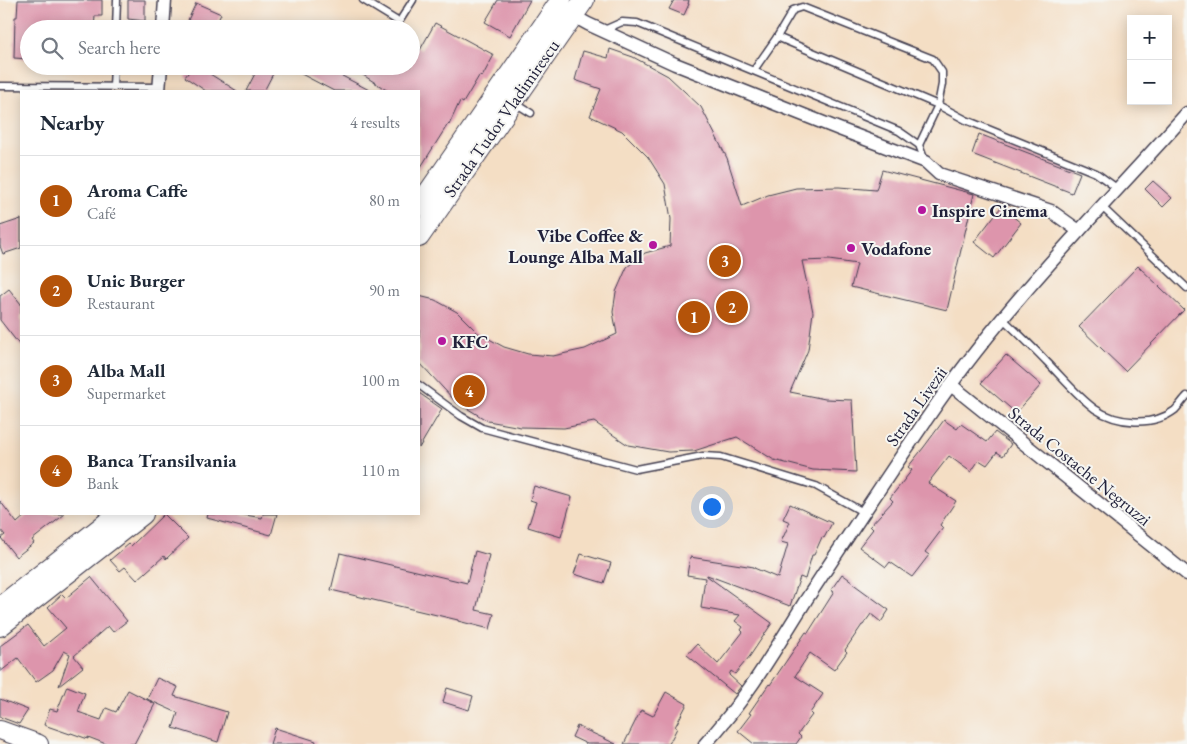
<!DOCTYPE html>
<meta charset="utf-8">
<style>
body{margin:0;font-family:"EB Garamond",serif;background:#f6f6f7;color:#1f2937}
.controls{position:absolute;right:15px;top:15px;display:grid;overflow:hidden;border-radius:0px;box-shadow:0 2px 12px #0003}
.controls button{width:45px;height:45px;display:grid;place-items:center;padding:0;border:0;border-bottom:1px solid #e0e1e3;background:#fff;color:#1f2937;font:25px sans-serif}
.you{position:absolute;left:711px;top:506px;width:18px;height:18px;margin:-12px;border:4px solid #fff;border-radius:50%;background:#1a73e8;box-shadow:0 0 0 8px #1a73e833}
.badge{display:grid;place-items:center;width:32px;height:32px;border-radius:50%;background:#b45309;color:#fff;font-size:16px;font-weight:700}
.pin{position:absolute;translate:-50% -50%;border:2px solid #fff;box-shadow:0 1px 5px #0006}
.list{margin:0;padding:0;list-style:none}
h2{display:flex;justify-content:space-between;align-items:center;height:65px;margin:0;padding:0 20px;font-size:21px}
h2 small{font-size:16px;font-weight:400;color:#747a83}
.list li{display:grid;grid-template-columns:32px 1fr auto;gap:15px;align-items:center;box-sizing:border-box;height:90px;padding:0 20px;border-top:1px solid #e0e1e3}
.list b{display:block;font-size:19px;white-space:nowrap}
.list p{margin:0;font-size:16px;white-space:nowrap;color:#747a83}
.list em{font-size:16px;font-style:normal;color:#747a83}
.icon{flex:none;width:28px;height:28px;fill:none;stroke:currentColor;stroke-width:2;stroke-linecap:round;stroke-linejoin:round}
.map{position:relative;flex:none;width:1187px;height:744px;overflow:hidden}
.search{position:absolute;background:#fff;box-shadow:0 2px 12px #0003;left:20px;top:20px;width:400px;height:55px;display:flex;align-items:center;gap:12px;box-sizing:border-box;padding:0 18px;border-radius:28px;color:#747a83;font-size:19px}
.panel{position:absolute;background:#fff;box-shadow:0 2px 12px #0003;left:20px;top:90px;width:400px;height:425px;border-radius:0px}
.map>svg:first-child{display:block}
.building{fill:#dd95ac}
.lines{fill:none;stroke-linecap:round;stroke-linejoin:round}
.lane-casing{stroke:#423e50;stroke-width:9}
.street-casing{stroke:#423e50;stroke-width:15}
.secondary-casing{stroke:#423e50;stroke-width:20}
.primary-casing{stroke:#423e50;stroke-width:22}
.lane{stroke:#fff;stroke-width:6}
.street{stroke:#fff;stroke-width:12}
.secondary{stroke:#fff;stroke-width:18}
.primary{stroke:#fff;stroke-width:20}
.poi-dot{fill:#b5179e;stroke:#f6f6f2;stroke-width:2}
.labels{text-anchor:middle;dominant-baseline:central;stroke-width:4;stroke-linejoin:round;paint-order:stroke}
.street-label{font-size:18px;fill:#22223b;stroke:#f6f6f2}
.poi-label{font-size:18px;font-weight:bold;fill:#22223b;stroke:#f6f6f2;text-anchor:start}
</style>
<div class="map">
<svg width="1187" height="744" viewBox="0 0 1187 744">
<rect width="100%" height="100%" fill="#f6f6f2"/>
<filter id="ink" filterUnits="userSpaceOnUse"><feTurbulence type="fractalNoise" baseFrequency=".02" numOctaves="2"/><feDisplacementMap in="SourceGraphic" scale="10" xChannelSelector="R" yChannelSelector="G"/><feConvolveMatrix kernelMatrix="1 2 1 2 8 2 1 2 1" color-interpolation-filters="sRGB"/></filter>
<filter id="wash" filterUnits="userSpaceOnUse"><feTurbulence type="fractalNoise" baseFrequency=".0096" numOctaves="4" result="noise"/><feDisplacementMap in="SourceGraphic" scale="20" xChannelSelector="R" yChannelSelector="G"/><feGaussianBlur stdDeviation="1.12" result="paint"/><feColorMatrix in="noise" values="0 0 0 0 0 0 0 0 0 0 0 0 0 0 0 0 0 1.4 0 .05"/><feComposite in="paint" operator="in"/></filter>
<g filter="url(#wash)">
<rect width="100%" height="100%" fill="#f4dec4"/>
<g id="blocks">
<g class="building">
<path d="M18 0H102V16H95L94 29H29V59L14 58 15 17H17Z"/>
<path d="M128 0H145V21L128 19Z"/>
<path d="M498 0H530L510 36 485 22Z"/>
<path d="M674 0H689L688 4H689L684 15 669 9Z"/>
<path d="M196 3 221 14 214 29H206L188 20Z"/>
<path d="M435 23 494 55 482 77 479 76 463 103 460 101 449 125 448 124 419 170V91H388L349 66H411V45L420 50Z"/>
<path d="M610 49 633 57 668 76 701 107 727 158 742 206 768 195 796 188 839 187 876 190 882 170 974 194 947 310 851 287 857 264 829 260 802 261 813 312 808 350 790 392 825 399 852 400 856 472 813 470 774 460 737 437 694 451 668 452 628 445 594 422 564 428 521 427 488 421 455 401 419 362V296L435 300 457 312 478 333 504 347 528 354 553 356 585 349 617 334 613 312 616 292 627 267 645 253 670 246 671 219 665 184 648 157 622 131 590 116 601 89 575 80 583 51 608 58Z"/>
<path d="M193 66H215L210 74 237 91H206L185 77Z"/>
<path d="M259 66H277L264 91H246Z"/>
<path d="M286 66H323L371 91H334Z"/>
<path d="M979 134 1080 173 1072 193 972 154Z"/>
<path d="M1153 181 1172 198 1163 207 1145 189Z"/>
<path d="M1001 207 1021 223 994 258 974 242Z"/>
<path d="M21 219V248L3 254 0 246V226Z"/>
<path d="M1138 266 1184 310 1125 371 1079 327Z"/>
<path d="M9 289 21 304V347L0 320V296Z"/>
<path d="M1006 355 1041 385 1016 413 981 383Z"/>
<path d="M419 393 442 409 419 448Z"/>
<path d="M944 420 957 429 961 424 987 442 995 432 1011 444 1003 456 997 452 987 465 979 460 971 472 949 456 928 483 956 501 940 525 943 528 925 552 929 555 912 577 890 562 886 567 859 547 873 529 870 526 893 501 890 498 912 470 908 467 924 447Z"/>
<path d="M534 486 572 497 561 537 528 527 536 502 530 500Z"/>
<path d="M0 501 17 523 27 514H65L32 540 34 543 16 557 1 538 5 535 0 529Z"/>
<path d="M790 504 832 523 824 538 822 537 814 555H812L805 579 800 577 790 606 707 575V576L772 623 750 656 735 674 731 671 729 675 741 686 735 694 687 655 697 644 718 664 743 632 741 630 743 627 735 621 740 615 701 608 705 578 687 575 690 557 754 567V568L778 578 788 544 781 542 790 522 783 519Z"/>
<path d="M164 514 188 538 166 559 164 556 137 580 125 567 120 571 110 560 129 544 131 546Z"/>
<path d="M208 514H240L262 518 263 514H277L271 535 207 518Z"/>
<path d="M475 551 489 555 476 610 494 614 490 629 458 621V620L331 590 340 553 467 583Z"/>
<path d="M581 554 611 563 604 583 574 574Z"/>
<path d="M842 574 853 582 852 583 889 610 881 622 871 614 863 625H862L845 650 847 652 834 670 810 653 795 676 823 694 810 713 812 715 798 734 801 737 796 744H754L738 731 751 714 749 713 769 684 770 685 806 632 808 633 834 592 831 590Z"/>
<path d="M91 577 127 621 113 632 108 626 74 656 83 667 59 686 70 654 64 651 53 670 36 682 18 658 0 672V646L28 625 44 646 66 628 48 607 62 594 66 598Z"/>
<path d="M157 678 178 687 174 696 227 712 218 742 173 728 178 713 147 699Z"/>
<path d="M67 686 85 693 78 712 101 720 106 708 116 712 128 690 155 704 134 744H106L88 737V739L71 733 70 734 44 725 50 709 57 711Z"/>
<path d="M447 688 473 696 469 710 443 702Z"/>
<path d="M666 692 687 704 675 727 677 728 669 744H624L641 710 653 716Z"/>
<path d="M0 699 28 710 19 724 0 717Z"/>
<path d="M577 726 616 744H587L572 737Z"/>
<path d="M275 728 316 741 315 744H270Z"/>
</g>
</g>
</g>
<g filter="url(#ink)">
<use href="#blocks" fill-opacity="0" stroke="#423e50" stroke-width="1"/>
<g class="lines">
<defs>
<g id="lane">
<path d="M363 0 399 22 413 0"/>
<path d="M116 29 117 0"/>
<path d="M604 30 622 22 637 23 899 131 919 145 925 161"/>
<path d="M777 37 938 105 966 120 1096 173 1118 189"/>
<path d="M754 70 777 37 793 10 802 7 933 59 942 72V84L938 105 919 145"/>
<path d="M0 86 160 87"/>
<path d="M113 87 114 66"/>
<path d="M515 103 531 113"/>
<path d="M1101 206 1187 288"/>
<path d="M1002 318C1017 332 1032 346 1046 361 1062 377 1077 396 1095 409 1117 424 1153 427 1175 410 1179 406 1183 400 1187 396"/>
<path d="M419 385 461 416 482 428 636 469 703 456 721 457 816 486 863 512"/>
</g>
<g id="street">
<path d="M568 13 588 24 675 64 839 129 926 162 939 174 1051 211 1079 231"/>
<path d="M163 29 165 0"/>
<path d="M159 91 161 66"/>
<path d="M951 385 1187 574"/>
<path d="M705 744C745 701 775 650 806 600 850 533 894 466 939 401 1012 297 1103 207 1187 113"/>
</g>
<path id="secondary" d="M0 730 39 744"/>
<g id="primary">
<path d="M419 206 561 0"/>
<path d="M419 237 584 0"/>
<path d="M0 607 118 514"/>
<path d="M0 626 143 514"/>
</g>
</defs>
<use href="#lane" class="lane-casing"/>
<use href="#street" class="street-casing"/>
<use href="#secondary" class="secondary-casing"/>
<use href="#primary" class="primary-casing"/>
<use href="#lane" class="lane"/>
<use href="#street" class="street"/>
<use href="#secondary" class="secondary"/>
<use href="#primary" class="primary"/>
</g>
</g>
<g class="poi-dot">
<circle cx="922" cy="210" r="5"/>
<circle cx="653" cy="245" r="5"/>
<circle cx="851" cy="248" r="5"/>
<circle cx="442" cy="341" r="5"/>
</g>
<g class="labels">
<g class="street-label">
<text transform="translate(501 118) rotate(-55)">Strada Tudor Vladimirescu</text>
<text transform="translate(916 406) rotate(-55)">Strada Livezii</text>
<text transform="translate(1080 466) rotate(39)">Strada Costache Negruzzi</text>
</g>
<g class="poi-label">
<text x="932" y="210">Inspire Cinema</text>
<text x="643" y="235" text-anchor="end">Vibe Coffee &amp;<tspan x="643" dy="21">Lounge Alba Mall</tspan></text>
<text x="861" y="248">Vodafone</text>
<text x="452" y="341">KFC</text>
</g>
</g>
</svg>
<div class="controls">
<button>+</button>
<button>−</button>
</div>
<div class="you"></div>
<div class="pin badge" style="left:694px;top:317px">1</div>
<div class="pin badge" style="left:732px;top:307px">2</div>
<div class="pin badge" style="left:725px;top:261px">3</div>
<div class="pin badge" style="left:469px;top:391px">4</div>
<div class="search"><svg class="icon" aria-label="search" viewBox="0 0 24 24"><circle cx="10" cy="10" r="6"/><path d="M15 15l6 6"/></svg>Search here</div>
<section class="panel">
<h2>Nearby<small>4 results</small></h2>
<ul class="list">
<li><span class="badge">1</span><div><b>Aroma Caffe</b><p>Café</p></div><em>80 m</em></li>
<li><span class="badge">2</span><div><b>Unic Burger</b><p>Restaurant</p></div><em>90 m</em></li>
<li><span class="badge">3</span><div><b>Alba Mall</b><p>Supermarket</p></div><em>100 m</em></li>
<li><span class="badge">4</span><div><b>Banca Transilvania</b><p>Bank</p></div><em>110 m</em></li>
</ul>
</section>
</div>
